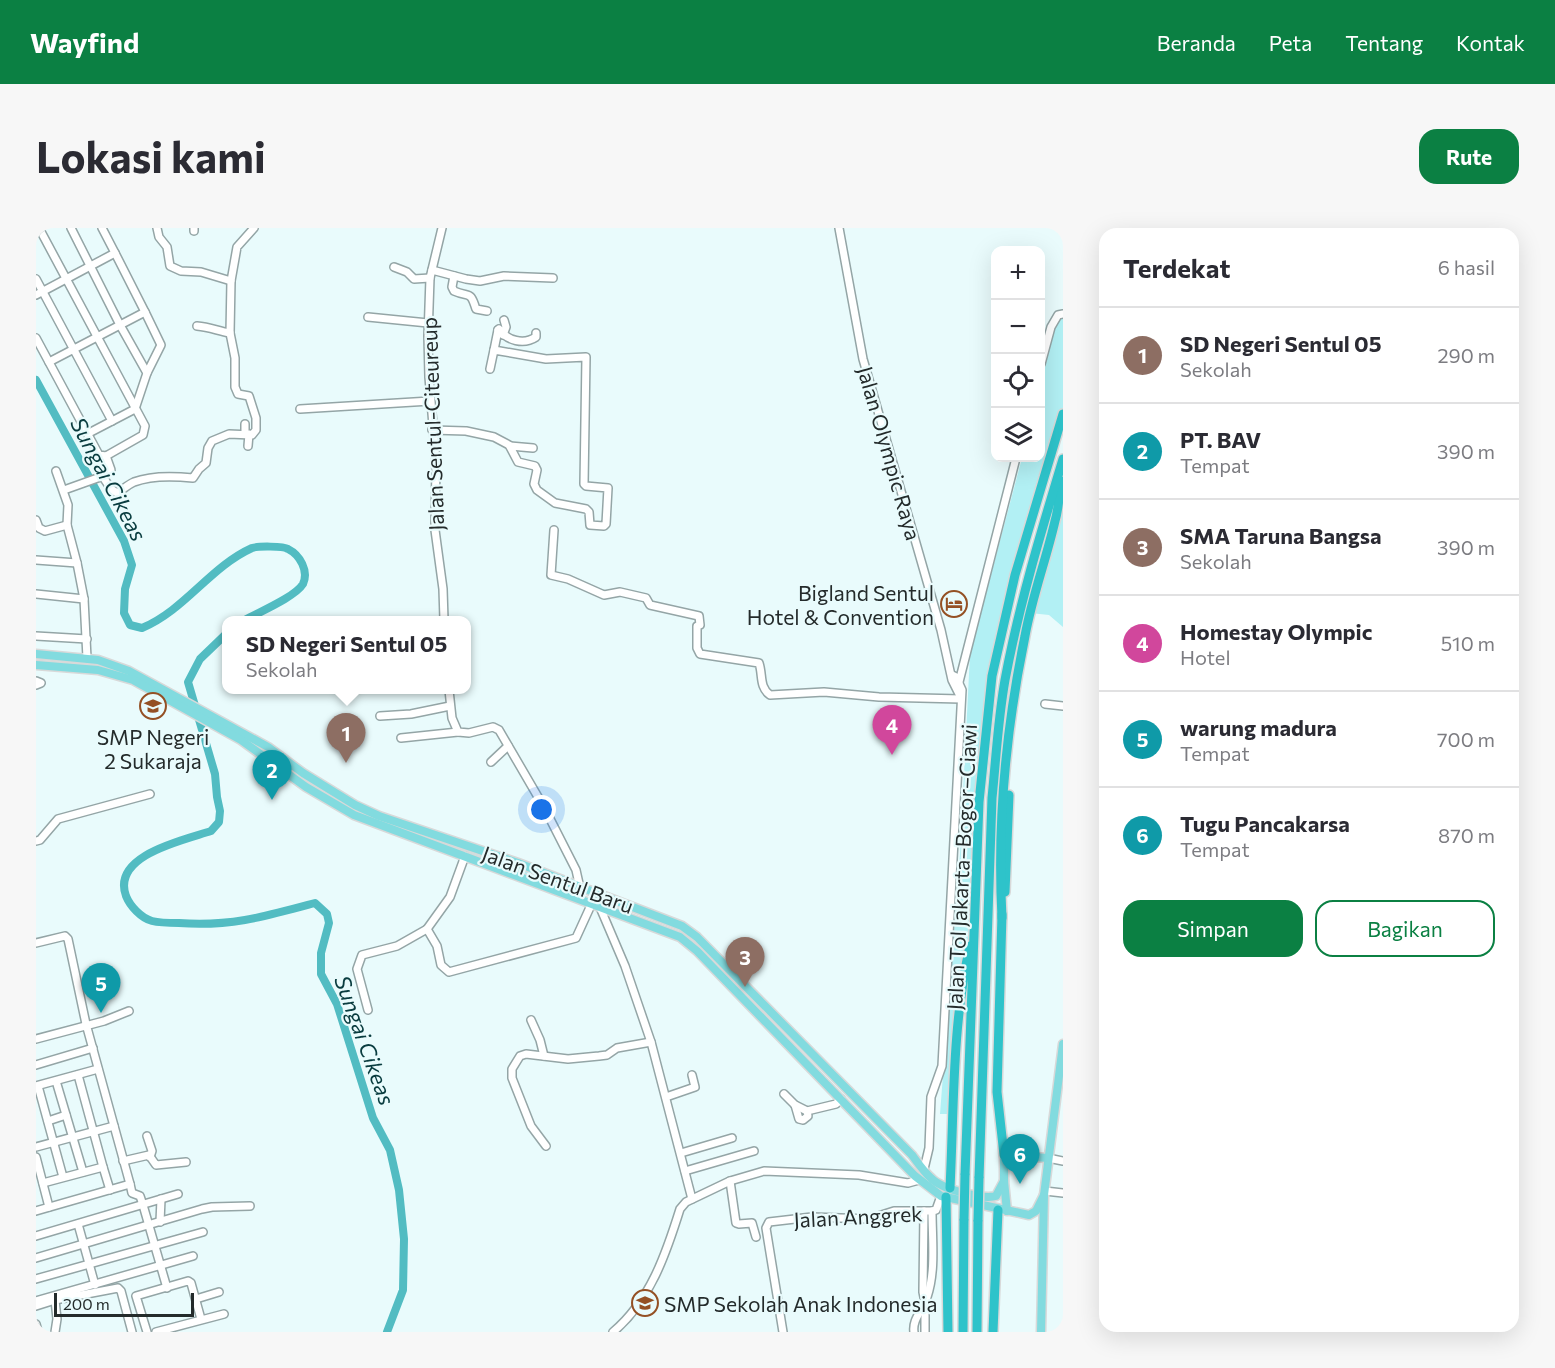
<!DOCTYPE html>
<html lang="id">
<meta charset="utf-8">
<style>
body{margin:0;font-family:Commissioner,sans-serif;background:#f7f7f7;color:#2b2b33}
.controls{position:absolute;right:18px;top:18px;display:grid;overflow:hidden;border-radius:12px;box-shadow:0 6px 24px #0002}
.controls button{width:54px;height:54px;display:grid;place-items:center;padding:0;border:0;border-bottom:2px solid #e1e1e2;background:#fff;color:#2b2b33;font:30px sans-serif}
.scale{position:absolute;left:18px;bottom:15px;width:140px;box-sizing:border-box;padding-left:6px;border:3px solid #242b2b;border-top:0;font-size:16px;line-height:21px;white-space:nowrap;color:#242b2b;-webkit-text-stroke:4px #e9fbfc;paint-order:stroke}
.you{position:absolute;left:506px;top:582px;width:21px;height:21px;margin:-15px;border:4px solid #fff;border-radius:50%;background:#1a73e8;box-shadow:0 0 0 9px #1a73e833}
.badge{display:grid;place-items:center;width:39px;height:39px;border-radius:50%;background:#0b8043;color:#fff;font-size:20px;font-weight:700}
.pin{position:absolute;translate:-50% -50px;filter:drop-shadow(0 2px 3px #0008)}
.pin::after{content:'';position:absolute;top:32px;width:21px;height:18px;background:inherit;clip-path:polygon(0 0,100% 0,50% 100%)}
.popup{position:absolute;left:186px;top:388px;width:249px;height:78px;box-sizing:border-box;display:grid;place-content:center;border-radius:12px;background:#fff;filter:drop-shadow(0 2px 4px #0005);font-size:20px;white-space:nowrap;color:#7c7c81}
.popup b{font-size:22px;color:#2b2b33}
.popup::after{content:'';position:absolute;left:50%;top:100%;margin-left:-12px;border:12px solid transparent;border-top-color:#fff}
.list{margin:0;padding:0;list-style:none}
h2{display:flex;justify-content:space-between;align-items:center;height:78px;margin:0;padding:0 24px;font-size:26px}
h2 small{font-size:20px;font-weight:400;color:#7c7c81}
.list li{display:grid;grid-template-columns:39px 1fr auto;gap:18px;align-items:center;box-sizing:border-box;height:96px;padding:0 24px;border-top:2px solid #e1e1e2}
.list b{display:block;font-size:22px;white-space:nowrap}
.list p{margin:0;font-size:20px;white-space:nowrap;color:#7c7c81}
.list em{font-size:20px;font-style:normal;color:#7c7c81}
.actions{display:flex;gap:12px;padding:18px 24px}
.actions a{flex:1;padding:14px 0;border:2px solid #0b8043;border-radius:18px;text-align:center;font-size:21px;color:#0b8043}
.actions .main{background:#0b8043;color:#fff}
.icon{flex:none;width:33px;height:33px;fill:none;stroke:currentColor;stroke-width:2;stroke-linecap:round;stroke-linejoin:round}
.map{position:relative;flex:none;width:1027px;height:1104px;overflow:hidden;border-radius:18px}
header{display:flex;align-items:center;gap:36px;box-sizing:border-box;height:84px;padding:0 30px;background:#0b8043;color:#fff}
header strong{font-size:28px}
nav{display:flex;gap:33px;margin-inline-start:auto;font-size:21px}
.intro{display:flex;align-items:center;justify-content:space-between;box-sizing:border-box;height:144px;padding:0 36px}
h1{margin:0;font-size:42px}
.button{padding:15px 27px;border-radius:18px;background:#0b8043;color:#fff;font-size:21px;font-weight:700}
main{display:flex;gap:36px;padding:0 36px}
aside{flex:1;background:#fff;border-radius:18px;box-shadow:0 6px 24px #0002}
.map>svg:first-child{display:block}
.green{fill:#b2f0f4}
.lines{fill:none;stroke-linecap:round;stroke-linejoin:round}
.river{stroke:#52bcc2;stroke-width:8}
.minor-casing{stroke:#94a5a6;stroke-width:10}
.major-casing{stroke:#d8d9d9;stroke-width:11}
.highway-casing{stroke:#d8d9d9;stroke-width:12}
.minor{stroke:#fff;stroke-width:7}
.major{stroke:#82dbdf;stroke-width:8}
.highway{stroke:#2ec3ca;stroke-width:9}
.highway-bridge-casing{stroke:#d8d9d9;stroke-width:12;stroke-linecap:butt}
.highway-bridge{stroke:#2ec3ca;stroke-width:9}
.labels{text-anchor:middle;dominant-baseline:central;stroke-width:4.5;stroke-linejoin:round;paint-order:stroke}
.street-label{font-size:21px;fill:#242b2b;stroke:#e9fbfc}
.poi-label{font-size:21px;fill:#242b2b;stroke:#e9fbfc;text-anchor:end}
.water-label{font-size:22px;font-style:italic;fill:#093c3f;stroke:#e9fbfc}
</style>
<header>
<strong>Wayfind</strong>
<nav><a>Beranda</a><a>Peta</a><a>Tentang</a><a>Kontak</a></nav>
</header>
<div class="intro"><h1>Lokasi kami</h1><a class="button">Rute</a></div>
<main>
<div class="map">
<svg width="1027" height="1104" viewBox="0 0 1027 1104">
<rect width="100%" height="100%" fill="#e9fbfc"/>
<g class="green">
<path d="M1022 86H1027V186L979 347 949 509 939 694 928 744 918 886H904L924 626 934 426 986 230H1005V156Z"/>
<path d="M1027 238V399L1013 387 994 385Z"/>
<path d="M203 504 319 577 494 640 488 652 344 598 270 559Z"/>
</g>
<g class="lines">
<g class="river">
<path d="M0 152 88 313 96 337 89 361 88 385 94 397 106 400C149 382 174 339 216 320 222 318 247 318 252 321 264 327 273 343 267 356 259 369 223 384 209 392"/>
<path d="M190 406 164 431 152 454 179 546 181 569 184 583 183 594 175 603C148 612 75 627 90 668 94 678 105 690 116 693 124 695 135 695 143 695 194 699 231 688 279 675L291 686 293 695 285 725V746L301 776 337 890 354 922 363 962 368 1011 367 1062 351 1104"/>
</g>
<defs>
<g id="minor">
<path d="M35 0 84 97 111 145 99 181 51 206"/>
<path d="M121 0 123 9 131 19 134 38 145 43 165 44 195 53"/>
<path d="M158 0V3"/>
<path d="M406 0 394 50 392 108 393 149 400 234 399 302 407 361 408 392"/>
<path d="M803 0 827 131 905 402 916 452 924 468"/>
<path d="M79 25 109 84"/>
<path d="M358 39 371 44 378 51 394 50"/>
<path d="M396 42 430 51 444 53 468 48 517 50"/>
<path d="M418 48 416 59 418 63C434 70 434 62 440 81L451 83"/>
<path d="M0 51 76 193"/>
<path d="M0 67 79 25 66 0"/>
<path d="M332 89 392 95"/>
<path d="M161 98C174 99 182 103 194 105"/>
<path d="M462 102 463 101C471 113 488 117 500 109V105"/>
<path d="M467 107 470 99 468 92"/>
<path d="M0 110 63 227 70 228 107 207 109 198 3 0"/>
<path d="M458 122 462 102"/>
<path d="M13 134 109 84 125 117 111 145"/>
<path d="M1005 136 1015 99 1022 87 1027 86"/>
<path d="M264 181 394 173"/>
<path d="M209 196V206"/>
<path d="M396 202 430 203 458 209 473 217 482 234 499 238 501 242 498 256 501 262 519 275 550 281 553 284 554 297 568 298 570 296 572 260 550 258 548 256 550 129 510 131 458 122 454 141"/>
<path d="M212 218 213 206"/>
<path d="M474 218 497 220"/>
<path d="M20 243 32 277 31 297 41 335 48 371 51 430"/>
<path d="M67 249 75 261 81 265C87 262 91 257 98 254 116 247 138 248 157 250L163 241 170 235 172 220 176 213 193 206 216 207 220 202V190L213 168 202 166 199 159V130L194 105 195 53 201 19 218 0"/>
<path d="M28 262 70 247 75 242 70 228"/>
<path d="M0 292 3 300 9 303 31 297"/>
<path d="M518 302 515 347 532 351 568 367 584 364 610 370 614 377 663 388 664 397 661 398V420L664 426 723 435C727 447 723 459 734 467L788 464 843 469 925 471"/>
<path d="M0 332 41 335"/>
<path d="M0 366 48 371"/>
<path d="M0 408 51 411"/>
<path d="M0 453 5 455 0 457"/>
<path d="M923 454 980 230"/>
<path d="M413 462 416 490 422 504 433 505 457 499 463 502 509 581 540 642 544 660"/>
<path d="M1009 476 1027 478"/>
<path d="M344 488 375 486 414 478"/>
<path d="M365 510 422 504"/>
<path d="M455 534 472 518"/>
<path d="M0 613 4 612 22 591 114 566"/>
<path d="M563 677 589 738 615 814 656 971"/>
<path d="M391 701 414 669 429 628"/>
<path d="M0 715 29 708 32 711 50 796 94 956 96 965 104 968 107 977 131 1060"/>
<path d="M332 782 321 741 326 727 361 718 391 701 401 718 405 737 413 744 540 710 556 675"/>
<path d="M495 792 504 812 508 828"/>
<path d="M0 811 68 793 93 783"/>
<path d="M0 837 57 820"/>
<path d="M20 853 47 944"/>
<path d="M0 858 62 841"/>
<path d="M2 858 27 949"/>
<path d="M748 866 759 877 771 883 800 876 805 871"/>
<path d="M630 869 659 859 656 847"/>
<path d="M759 877 763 891 767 892 772 888 771 883"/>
<path d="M12 893 30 887"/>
<path d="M111 908 116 923 114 929"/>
<path d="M510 918 495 898 476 850V841L484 828 490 826 532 831 563 828 571 827 581 820 615 814"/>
<path d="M0 919 78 898"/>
<path d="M645 925 696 910"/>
<path d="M0 929 13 979"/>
<path d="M1012 930 1027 933"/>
<path d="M87 933 113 927 120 937 150 934"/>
<path d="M67 939 74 962"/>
<path d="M888 941 893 920 895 869 906 838 926 462 920 449 916 447"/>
<path d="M649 943 718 923"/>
<path d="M694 953 700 995 703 996 716 995 720 1009"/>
<path d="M7 955 67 939 42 847"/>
<path d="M1009 963 1027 965"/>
<path d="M0 983 94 956"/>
<path d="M888 983 887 1064 889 1074V1104"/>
<path d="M124 994 125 971"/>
<path d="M42 996 59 1057"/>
<path d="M0 1008 142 966"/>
<path d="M0 1030 166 981 176 979 214 978"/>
<path d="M0 1051 167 1004"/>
<path d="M160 1071 183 1064"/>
<path d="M19 1072 21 1091 19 1104"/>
<path d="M0 1073 157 1028"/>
<path d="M0 1078 19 1072 82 1060 85 1063 96 1104"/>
<path d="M0 1096 2 1103"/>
<path d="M111 1104 100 1068 152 1053 155 1055 165 1091"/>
<path d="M120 1104 188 1086"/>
<path d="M577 1104C614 1073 630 1026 644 981L650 974 694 953 728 943 823 947 872 955 883 952"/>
<path d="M747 1104 730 1000 733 994 776 989 833 991 858 983H896L900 982 905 968"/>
<path d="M878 1104C876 1091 887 1082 891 1069 900 1043 896 1011 896 983"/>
</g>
<g id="major">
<path d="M0 426 62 432 93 443 232 519 267 545 319 577 343 588 482 635 646 698 661 709 876 927C882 935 888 944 895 950 905 961 947 972 960 968L968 953"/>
<path d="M0 437 62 442 97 452 205 512 270 559 318 587 644 709 661 723 879 948 905 968 993 987 1000 983 1008 967"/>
<path d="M971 983 968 953V927L1012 930"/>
<path d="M1005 1104 1008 967 1027 816"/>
</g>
<g id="highway">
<path d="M969 664 973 567"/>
<path d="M966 686 961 864 968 927"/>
<path d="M966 690C961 596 970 500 989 408 996 369 1010 332 1019 293 1023 280 1023 266 1025 253"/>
<path d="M929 947 943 574 956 448 979 347 1027 186"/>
<path d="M943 950 956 570C960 531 962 491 969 452 983 377 1005 304 1027 231"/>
<path d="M914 960C918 881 916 795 934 718"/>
<path d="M910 969 912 1104"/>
<path d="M927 1104 928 991"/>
<path d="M941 1104 942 992"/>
<path d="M957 1104 962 982"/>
</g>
</defs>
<use href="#minor" class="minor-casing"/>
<use href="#major" class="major-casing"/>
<use href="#highway" class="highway-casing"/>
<use href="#minor" class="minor"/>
<use href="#major" class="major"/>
<use href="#highway" class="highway"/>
<defs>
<g id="highway-bridge">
<path d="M928 991 929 947"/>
<path d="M942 992 943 950"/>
</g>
</defs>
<use href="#highway-bridge" class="highway-bridge-casing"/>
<use href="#highway-bridge" class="highway-bridge"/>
</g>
<defs>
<symbol id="hotel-ring" viewBox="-11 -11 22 22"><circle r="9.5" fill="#e9fbfc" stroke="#945024" stroke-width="1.5"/><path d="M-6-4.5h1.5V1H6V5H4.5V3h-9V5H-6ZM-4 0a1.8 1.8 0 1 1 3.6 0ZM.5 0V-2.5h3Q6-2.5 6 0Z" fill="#945024"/></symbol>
<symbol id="school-ring" viewBox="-11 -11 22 22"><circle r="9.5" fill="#e9fbfc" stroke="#945024" stroke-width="1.5"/><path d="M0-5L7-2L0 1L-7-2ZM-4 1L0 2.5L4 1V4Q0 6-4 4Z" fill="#945024"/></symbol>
</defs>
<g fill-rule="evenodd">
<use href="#hotel-ring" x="903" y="361" width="30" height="30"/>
<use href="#school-ring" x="102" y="463" width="30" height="30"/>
<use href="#school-ring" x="594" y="1060" width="30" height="30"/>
</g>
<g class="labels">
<g class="street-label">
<text transform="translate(396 196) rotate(-92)">Jalan Sentul-Citeureup</text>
<text transform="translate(854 225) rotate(74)">Jalan Olympic Raya</text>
<text transform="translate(925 639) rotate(-87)">Jalan Tol Jakarta–Bogor–Ciawi</text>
<text transform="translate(522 651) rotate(20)">Jalan Sentul Baru</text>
<text transform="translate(822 988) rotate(-3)">Jalan Anggrek</text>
</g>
<g class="poi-label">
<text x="898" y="364">Bigland Sentul<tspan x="898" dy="24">Hotel &amp; Convention</tspan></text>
<text x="117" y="508" text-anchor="middle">SMP Negeri<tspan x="117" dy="24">2 Sukaraja</tspan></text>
<text x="628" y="1075" text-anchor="start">SMP Sekolah Anak Indonesia</text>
</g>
<g class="water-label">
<text transform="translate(73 251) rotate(62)">Sungai Cikeas</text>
<text transform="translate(329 812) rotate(70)">Sungai Cikeas</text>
</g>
</g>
</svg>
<div class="controls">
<button>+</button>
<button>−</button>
<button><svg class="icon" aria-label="locate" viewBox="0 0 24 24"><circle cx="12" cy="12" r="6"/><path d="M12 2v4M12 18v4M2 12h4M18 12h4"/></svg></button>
<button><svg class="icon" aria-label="layers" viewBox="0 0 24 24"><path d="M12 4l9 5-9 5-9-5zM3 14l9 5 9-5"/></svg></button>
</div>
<div class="scale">200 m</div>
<div class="you"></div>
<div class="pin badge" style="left:310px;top:535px;background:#8d6e63">1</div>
<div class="popup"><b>SD Negeri Sentul 05</b>Sekolah</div>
<div class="pin badge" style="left:236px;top:572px;background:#0f9aa8">2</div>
<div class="pin badge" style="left:709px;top:759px;background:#8d6e63">3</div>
<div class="pin badge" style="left:856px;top:527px;background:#d1479c">4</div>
<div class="pin badge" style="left:65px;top:785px;background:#0f9aa8">5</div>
<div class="pin badge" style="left:984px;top:956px;background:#0f9aa8">6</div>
</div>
<aside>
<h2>Terdekat<small>6 hasil</small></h2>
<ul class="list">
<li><span class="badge" style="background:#8d6e63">1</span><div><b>SD Negeri Sentul 05</b><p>Sekolah</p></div><em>290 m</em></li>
<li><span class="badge" style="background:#0f9aa8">2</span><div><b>PT. BAV</b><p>Tempat</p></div><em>390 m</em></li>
<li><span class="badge" style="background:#8d6e63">3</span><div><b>SMA Taruna Bangsa</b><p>Sekolah</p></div><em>390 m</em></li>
<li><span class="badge" style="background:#d1479c">4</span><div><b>Homestay Olympic</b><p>Hotel</p></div><em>510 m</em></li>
<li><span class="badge" style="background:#0f9aa8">5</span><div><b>warung madura</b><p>Tempat</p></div><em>700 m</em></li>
<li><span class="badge" style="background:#0f9aa8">6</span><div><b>Tugu Pancakarsa</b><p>Tempat</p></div><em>870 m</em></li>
</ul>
<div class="actions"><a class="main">Simpan</a><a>Bagikan</a></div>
</aside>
</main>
